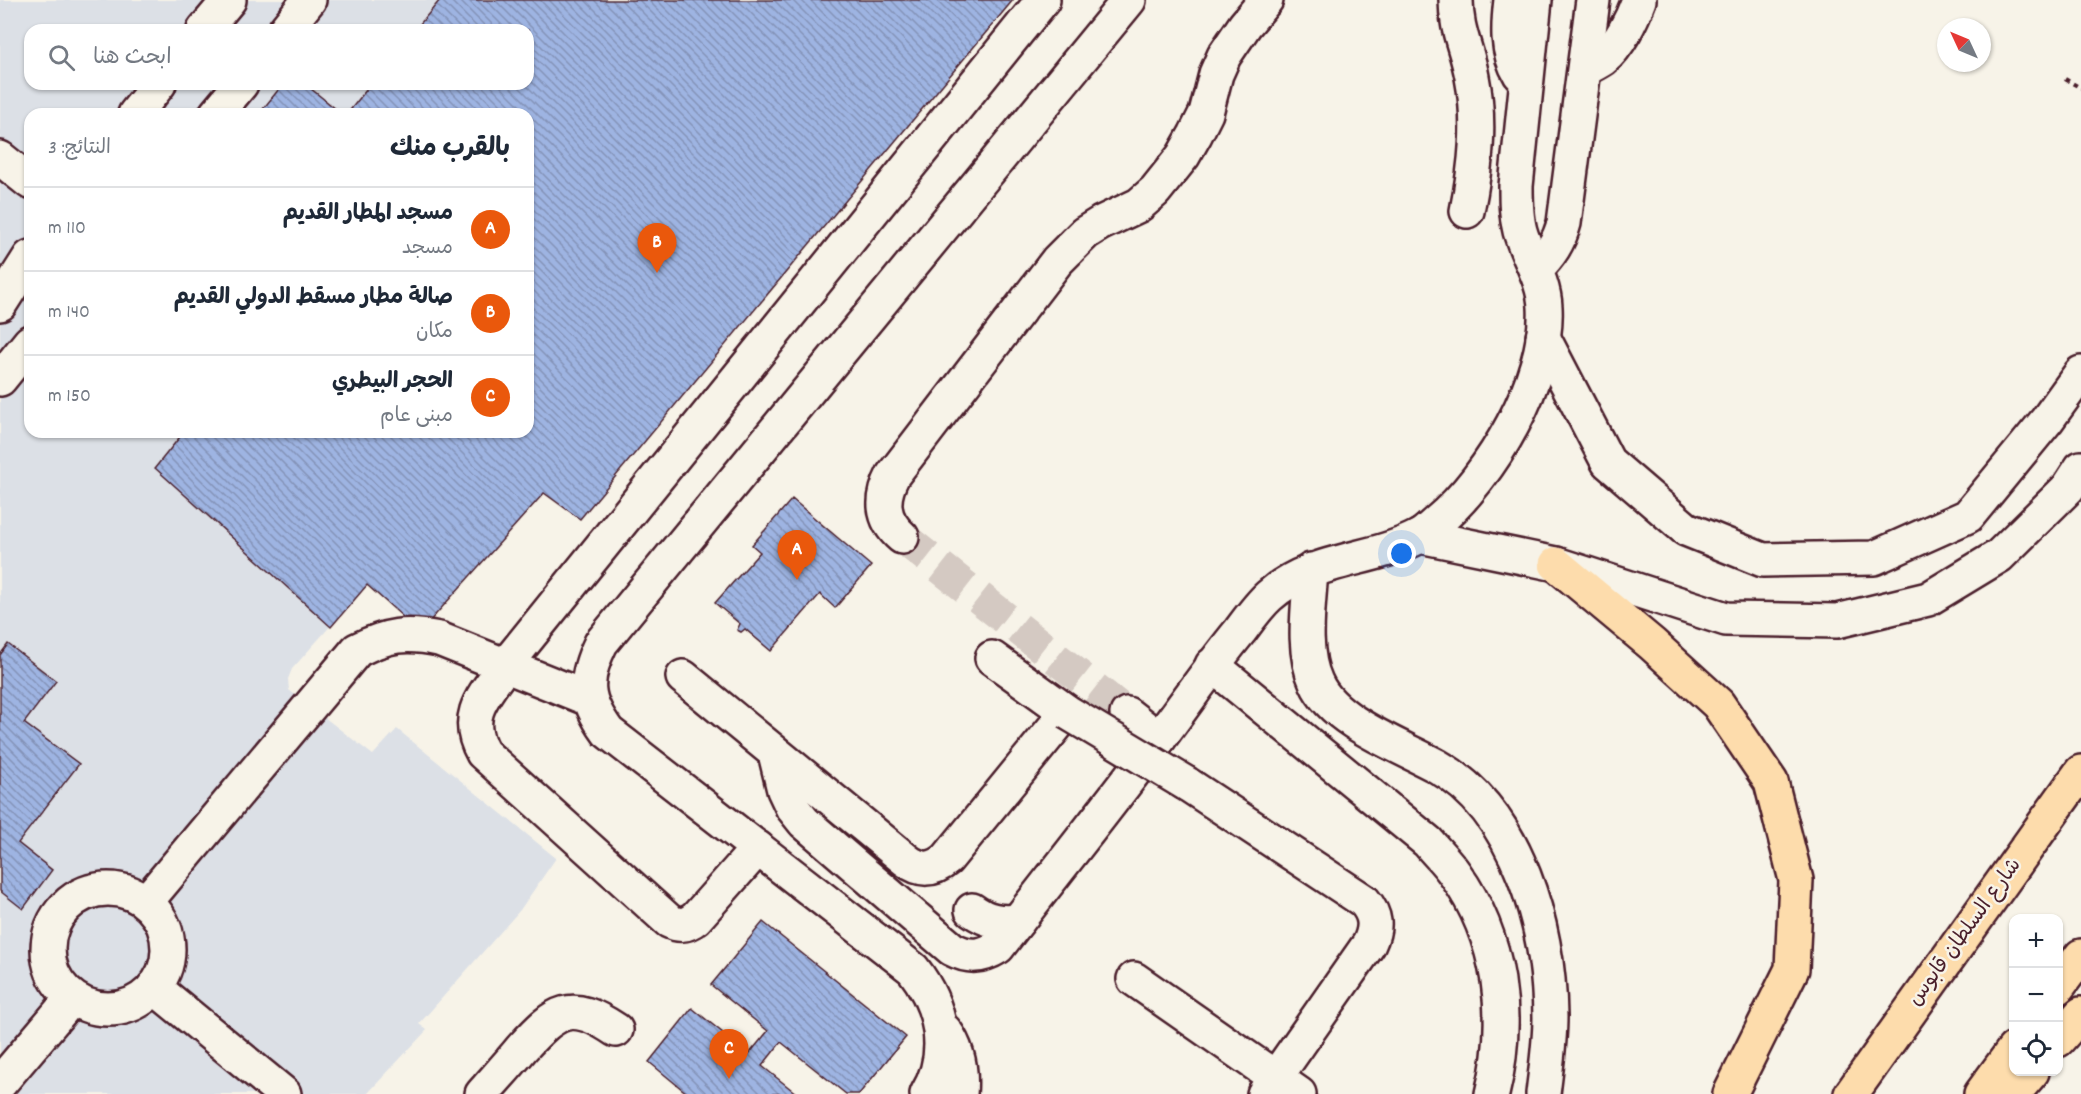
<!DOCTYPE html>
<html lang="ar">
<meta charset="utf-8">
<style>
body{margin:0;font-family:Dekko,"Playpen Sans Arabic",sans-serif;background:#f2f2f3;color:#1f2937;direction:rtl}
.controls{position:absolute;right:18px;bottom:18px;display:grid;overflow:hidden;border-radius:12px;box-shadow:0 2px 4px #0004}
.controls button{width:54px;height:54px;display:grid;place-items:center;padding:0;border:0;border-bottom:2px solid #e0e1e3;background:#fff;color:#1f2937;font:30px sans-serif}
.compass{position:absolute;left:1937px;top:18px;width:54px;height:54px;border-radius:50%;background:#fff;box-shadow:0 2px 4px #0004;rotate:314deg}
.you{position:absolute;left:1402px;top:554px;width:21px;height:21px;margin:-15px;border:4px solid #fff;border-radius:50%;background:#1a73e8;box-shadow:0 0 0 9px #1a73e833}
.badge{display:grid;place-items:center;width:39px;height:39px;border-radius:50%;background:#ea580c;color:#fff;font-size:20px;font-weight:700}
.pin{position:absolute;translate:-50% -50px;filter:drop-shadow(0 2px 3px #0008)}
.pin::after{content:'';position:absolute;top:32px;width:21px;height:18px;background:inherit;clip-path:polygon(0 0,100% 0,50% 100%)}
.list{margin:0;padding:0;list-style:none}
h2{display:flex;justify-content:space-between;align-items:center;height:78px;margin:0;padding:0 24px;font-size:26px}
h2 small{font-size:20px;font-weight:400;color:#747a83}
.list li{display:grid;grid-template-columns:39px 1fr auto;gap:18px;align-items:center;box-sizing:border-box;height:84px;padding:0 24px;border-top:2px solid #e0e1e3}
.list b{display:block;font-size:22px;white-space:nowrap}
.list p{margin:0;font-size:20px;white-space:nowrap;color:#747a83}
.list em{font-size:20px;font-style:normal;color:#747a83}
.icon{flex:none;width:33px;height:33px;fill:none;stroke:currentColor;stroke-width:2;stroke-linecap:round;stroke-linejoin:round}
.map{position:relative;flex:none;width:2081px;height:1094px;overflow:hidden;direction:ltr}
.search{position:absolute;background:#fff;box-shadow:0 2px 4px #0004;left:24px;top:24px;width:510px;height:66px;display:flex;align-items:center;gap:15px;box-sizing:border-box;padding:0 21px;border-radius:18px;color:#747a83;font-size:22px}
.panel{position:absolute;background:#fff;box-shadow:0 2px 4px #0004;left:24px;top:108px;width:510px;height:330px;border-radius:18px;direction:rtl}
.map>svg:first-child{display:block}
.built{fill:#dce0e6;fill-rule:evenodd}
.building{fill:url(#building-back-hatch);stroke:#4a1f2b;stroke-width:1.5}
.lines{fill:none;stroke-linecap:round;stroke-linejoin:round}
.minor-tunnel{stroke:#d4c9c2;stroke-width:33;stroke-dasharray:33 16;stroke-linecap:butt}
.minor-casing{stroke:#4a1f2b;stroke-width:38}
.highway-casing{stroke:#4a1f2b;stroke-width:38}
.path{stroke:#4a1f2b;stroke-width:4;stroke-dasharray:4.5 4.5;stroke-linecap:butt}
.minor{stroke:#f7f3e8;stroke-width:33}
.highway{stroke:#fddcac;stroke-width:33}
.minor-bridge-casing{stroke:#4a1f2b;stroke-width:38;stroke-linecap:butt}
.minor-bridge{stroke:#f7f3e8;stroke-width:33}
.labels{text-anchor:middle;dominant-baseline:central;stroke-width:5;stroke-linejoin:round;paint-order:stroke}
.street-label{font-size:21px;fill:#4a1f2b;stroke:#f7f3e8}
</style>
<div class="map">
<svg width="2081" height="1094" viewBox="0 0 2081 1094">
<defs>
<pattern id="building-back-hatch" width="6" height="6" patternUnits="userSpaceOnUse" patternTransform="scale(1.5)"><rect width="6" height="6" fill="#9eb4e2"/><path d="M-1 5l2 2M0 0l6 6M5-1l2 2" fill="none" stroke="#8392b7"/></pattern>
</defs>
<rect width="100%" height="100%" fill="#f7f3e8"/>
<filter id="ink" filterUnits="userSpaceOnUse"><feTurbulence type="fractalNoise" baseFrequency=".0167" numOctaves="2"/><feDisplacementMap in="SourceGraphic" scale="12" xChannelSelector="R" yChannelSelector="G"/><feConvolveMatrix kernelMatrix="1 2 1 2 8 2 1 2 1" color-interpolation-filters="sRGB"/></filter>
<g filter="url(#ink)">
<path class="built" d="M0 0H1013L580 519 544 493 420 632 367 585 292 669 288 679 289 690 373 755 397 729 556 858 520 910 419 1024 427 1030 367 1094H0ZM30 30H528V84H30ZM30 114H528V432H30Z"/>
<g class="building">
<path d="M440 0H1013L580 519 544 493 420 632 367 585 331 627 155 468 183 433 181 432H528V114H347L371 84H528V30H415Z"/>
<path d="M283 84H305L342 114H259Z"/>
<path d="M792 499 871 566 835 608 820 594 771 651 745 629 741 632 737 630 740 624 715 603 760 552 752 545Z"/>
<path d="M8 644 56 681 24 723 79 764 18 843 52 870 23 909 0 891V655Z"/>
<path d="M763 922 906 1037 859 1094H846L781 1042 762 1066 797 1094H688L649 1062 692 1008 749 1054 768 1031 711 985Z"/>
</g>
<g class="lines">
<path class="minor-tunnel" d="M902 537 1127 714"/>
<defs>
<g id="minor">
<path d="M1456 0C1456 31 1467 48 1472 77 1481 122 1476 166 1467 211"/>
<path d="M1511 0C1508 26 1506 51 1520 74"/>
<path d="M204 30 229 0"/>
<path d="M285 30 309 0"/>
<path d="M1585 69C1591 66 1597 63 1603 59 1619 46 1632 19 1639 0"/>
<path d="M135 114 159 84"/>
<path d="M216 114 241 84"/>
<path d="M0 158 30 182"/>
<path d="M1536 269C1550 255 1559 242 1564 223L1593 0"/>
<path d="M0 304 30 257"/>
<path d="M1543 337 1608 462 1686 529 1763 560 1874 558 1968 516 2047 420 2081 373"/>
<path d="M0 379 30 342"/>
<path d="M1420 536 1556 564 1726 619 1837 621 1928 599 1999 556 2068 488 2081 468"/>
<path d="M902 537C881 519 881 498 893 475L1057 261 1085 233 1101 223 1139 205 1155 191 1183 156 1195 135 1206 113 1216 74 1224 56 1245 25 1266 0"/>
<path d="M1311 570C1309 605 1301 650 1316 682 1333 722 1401 746 1437 766 1519 812 1549 929 1550 1017 1550 1043 1546 1068 1543 1094"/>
<path d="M1212 665 1428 842C1437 853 1447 862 1455 874 1501 938 1511 1019 1492 1094"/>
<path d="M683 677 906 860C920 871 933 871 947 859L1067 712 992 658"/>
<path d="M1127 714 1159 739"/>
<path d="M775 753 784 790 792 807 804 822 952 949C969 958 982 957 998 947 1051 878 1106 810 1158 740 1186 703 1211 666 1240 631 1249 619 1258 606 1269 596 1311 558 1370 562 1418 537 1425 534 1431 527 1437 522 1491 477 1549 378 1545 307 1544 280 1527 256 1520 231 1516 216 1516 201 1516 186L1535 0"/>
<path d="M1187 784 1364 901C1376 915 1377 927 1369 944L1264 1094"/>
<path d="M758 848 696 918C686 926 679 926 669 921L483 753C462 716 484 695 505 666L1043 0"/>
<circle cx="108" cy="949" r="60"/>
<path d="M146 902 357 650C387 635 406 632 439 639L589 699"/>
<path d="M972 910C987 921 1000 923 1018 921"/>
<path d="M1134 979 1299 1094"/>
<path d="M154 987 284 1094"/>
<path d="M945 1031C959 1050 962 1071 960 1094"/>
<path d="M0 1083 72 998"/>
<path d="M482 1094C495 1079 509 1064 522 1048 556 1011 570 999 616 1030"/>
<path d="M927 1094C952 1053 941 1005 913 969L608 732C584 699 583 680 601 643L1129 0"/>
</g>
<g id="highway">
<path d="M1556 564 1652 644 1718 704 1771 782 1796 880 1792 969 1730 1094"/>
<path d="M2058 987 2081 956"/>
<path d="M2058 1040 2081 1014"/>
<path d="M1851 1094 2081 772"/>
<path d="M1981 1094 2014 1049"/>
<path d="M2013 1094 2032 1072"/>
</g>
</defs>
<use href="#minor" class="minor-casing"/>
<use href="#highway" class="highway-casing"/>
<path class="path" d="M2065 79 2081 88"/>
<use href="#minor" class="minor"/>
<use href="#highway" class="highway"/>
<defs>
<path id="minor-bridge" d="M1067 712 1187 784"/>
</defs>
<use href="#minor-bridge" class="minor-bridge-casing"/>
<use href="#minor-bridge" class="minor-bridge"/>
</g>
</g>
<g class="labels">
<g class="street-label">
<text transform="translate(1966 933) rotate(-54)">شارع السلطان قابوس</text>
</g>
</g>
</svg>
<div class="controls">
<button>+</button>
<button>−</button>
<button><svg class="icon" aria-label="locate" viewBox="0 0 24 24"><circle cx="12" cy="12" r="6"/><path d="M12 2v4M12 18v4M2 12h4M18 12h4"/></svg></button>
</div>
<svg class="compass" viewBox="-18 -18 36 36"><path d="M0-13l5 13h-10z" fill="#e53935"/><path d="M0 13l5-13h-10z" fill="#747a83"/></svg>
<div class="you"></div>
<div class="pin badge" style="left:797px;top:580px">A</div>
<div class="pin badge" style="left:657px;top:273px">B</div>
<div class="pin badge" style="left:729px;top:1079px">C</div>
<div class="search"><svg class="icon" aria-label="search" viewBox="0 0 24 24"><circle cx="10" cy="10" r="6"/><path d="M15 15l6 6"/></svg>ابحث هنا</div>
<section class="panel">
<h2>بالقرب منك<small>النتائج: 3</small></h2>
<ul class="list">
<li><span class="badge">A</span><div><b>مسجد المطار القديم</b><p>مسجد</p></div><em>110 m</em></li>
<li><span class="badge">B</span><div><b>صالة مطار مسقط الدولي القديم</b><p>مكان</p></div><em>140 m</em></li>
<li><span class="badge">C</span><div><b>الحجر البيطري</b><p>مبنى عام</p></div><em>150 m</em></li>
</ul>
</section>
</div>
